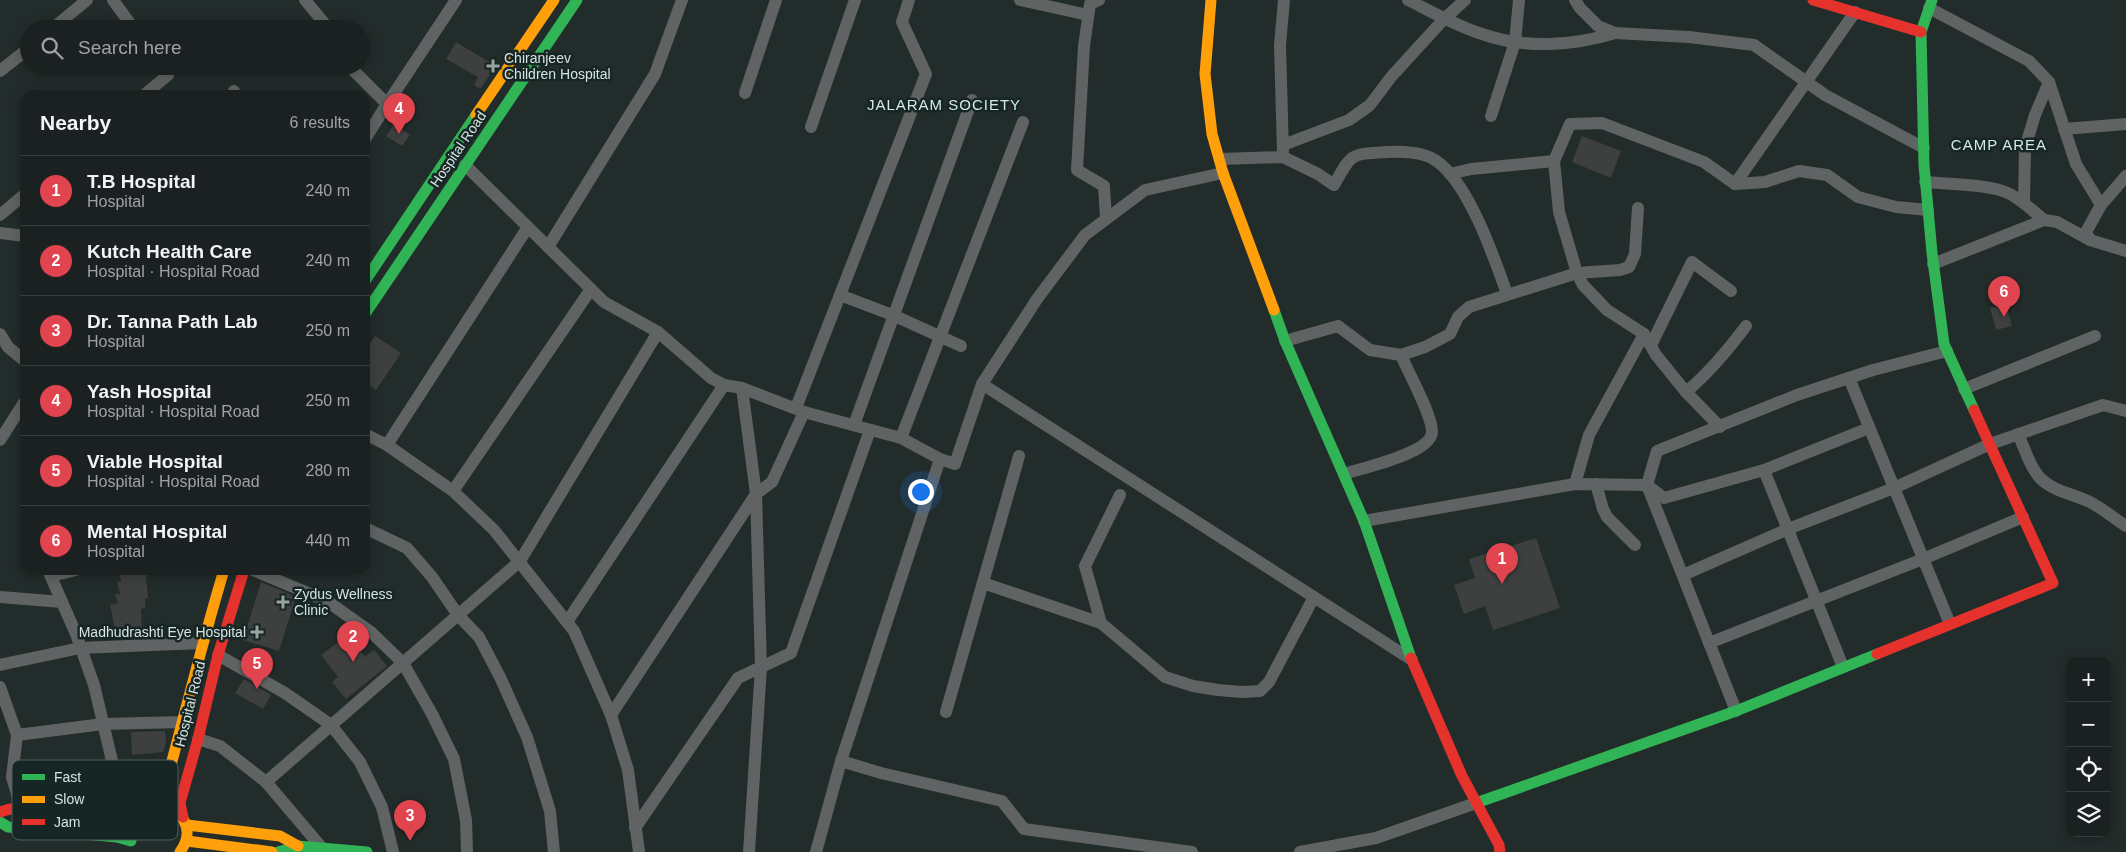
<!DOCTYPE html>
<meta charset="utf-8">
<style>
body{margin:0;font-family:Helvetica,sans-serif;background:#272e2d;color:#f1f3f6}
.controls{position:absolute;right:15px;bottom:15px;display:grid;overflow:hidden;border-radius:10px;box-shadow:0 2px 12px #0003}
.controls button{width:45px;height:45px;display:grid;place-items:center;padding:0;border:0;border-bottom:1px solid #383e3e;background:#1a2120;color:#f1f3f6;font:25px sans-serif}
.you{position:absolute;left:920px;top:491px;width:18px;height:18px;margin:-12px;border:4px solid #fff;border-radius:50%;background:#1a73e8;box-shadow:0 0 0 8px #1a73e833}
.badge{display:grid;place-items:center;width:32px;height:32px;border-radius:50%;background:#98a2a1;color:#fff;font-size:16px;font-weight:700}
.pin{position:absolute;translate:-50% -41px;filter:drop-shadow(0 1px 2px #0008)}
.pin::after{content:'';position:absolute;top:26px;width:18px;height:15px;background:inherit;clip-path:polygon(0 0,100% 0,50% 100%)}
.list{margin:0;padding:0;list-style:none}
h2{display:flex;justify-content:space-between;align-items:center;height:65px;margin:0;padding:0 20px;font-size:21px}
h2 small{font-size:16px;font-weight:400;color:#9fa3a5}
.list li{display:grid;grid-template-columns:32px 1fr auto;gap:15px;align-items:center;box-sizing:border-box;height:70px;padding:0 20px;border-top:1px solid #383e3e}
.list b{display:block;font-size:19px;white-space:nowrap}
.list p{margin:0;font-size:16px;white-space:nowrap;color:#9fa3a5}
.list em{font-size:16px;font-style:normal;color:#9fa3a5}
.icon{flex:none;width:28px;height:28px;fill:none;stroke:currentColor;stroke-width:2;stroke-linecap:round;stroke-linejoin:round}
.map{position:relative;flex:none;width:2126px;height:852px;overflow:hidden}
.search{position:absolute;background:#1a2120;box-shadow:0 2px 12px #0003;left:20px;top:20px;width:350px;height:55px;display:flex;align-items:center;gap:12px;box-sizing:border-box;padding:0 18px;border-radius:28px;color:#9fa3a5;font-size:19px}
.panel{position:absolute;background:#1a2120;box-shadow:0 2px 12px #0003;left:20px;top:90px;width:350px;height:485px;border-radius:15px}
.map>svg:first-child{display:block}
.building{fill:#3e3f3f}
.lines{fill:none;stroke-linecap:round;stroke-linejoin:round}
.street{stroke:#606363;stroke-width:12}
.fast{stroke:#30b455;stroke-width:11}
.slow{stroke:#ff9f0a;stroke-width:11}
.jam{stroke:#e5322d;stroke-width:11}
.poi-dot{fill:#98a2a1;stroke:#152624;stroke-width:2}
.labels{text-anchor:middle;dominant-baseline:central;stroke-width:5;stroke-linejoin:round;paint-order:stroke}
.poi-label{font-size:14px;fill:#d7e2e1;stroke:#152624;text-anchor:start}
.street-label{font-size:14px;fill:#d7e2e1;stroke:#152624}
.neighbourhood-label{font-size:15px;letter-spacing:1px;fill:#d4e9e7;stroke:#152624}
.key{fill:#152624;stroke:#4f5e5d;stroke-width:1}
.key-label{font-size:14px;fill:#d7e2e1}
</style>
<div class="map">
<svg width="2126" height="852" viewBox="0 0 2126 852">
<rect width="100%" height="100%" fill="#222c2a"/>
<g class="building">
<path d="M456 42 489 62 491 58 498 63 480 89 474 85 478 77 446 59Z"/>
<path d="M394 124 410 135 402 146 386 136Z"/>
<path d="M1582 136 1621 151 1611 178 1572 162Z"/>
<path d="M2006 304 2012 326 1996 330 1990 308Z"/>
<path d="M375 336 401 353 376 390 365 383V351Z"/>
<path d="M1536 538 1560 608 1493 630 1485 606 1464 614 1454 585 1475 578 1469 559Z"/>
<path d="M120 575H146L148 598H145V608L141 609 142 630 120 634 115 629 110 605 118 603 115 594H120L117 582H121Z"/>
<path d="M261 582 296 597 279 651 243 640Z"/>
<path d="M348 635 365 657 374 650 387 666 346 699 332 682 338 677 321 655Z"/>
<path d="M244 679 271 695 263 709 235 693Z"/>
<path d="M165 731 166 743 163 752 132 755 131 732Z"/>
</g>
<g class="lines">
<g class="street">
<path d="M113 0 134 29"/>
<path d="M305 0 329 29"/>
<path d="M1020 0 1088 15"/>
<path d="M1099 0 1090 4 1084 46 1077 170 1104 186 1106 219"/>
<path d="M1408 0C1432 12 1456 26 1482 34 1524 49 1573 46 1615 33"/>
<path d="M1575 0 1580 8 1598 26 1615 33 1689 37 1754 45 1825 95 1924 148"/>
<path d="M1929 8 2029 61 2049 82 2076 164 2101 205"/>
<path d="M52 29 87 0"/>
<path d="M349 66 387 104 365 139"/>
<path d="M0 71 29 48"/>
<path d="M745 93 776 0"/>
<path d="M144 95 168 75 162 66"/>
<path d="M232 95 234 91"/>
<path d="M387 104 456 0"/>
<path d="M1491 116 1515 42 1519 0"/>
<path d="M811 127 855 0"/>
<path d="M2064 129 2126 124"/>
<path d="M1283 145 1349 120 1370 105 1391 77 1444 19 1465 0"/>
<path d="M1283 152 1280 45 1284 0"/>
<path d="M1220 159 1283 157 1318 174 1334 185C1352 153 1350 154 1387 152 1401 151 1423 152 1435 160 1468 181 1494 257 1507 294"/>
<path d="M465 165 604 302 658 332 711 378 724 385 742 388 804 412 901 438 940 459 955 464 982 384 1037 299 1085 235 1145 190 1223 173"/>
<path d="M1450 174 1471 169 1554 161"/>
<path d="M1925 182C1948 184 1991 184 2010 194 2023 201 2033 211 2044 220"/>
<path d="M1735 184 1855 12"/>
<path d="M2024 203 2025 148 2035 115 2049 82"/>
<path d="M0 215 25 194"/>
<path d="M0 233 25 236"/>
<path d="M2090 240 2086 232 2101 205 2126 176"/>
<path d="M548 247 655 74 682 0"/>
<path d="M1933 264 2044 220 2057 222 2090 240 2126 251"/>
<path d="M840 295 895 316 961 346"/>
<path d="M0 334 8 347 25 361"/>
<path d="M1285 341 1338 326 1370 350 1401 355 1425 347 1450 334 1458 317 1469 307 1577 273 1620 270 1629 267 1635 254 1638 208"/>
<path d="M1651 345 1692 262 1731 291"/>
<path d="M1849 378 1950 624"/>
<path d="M982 384 1412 660"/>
<path d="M742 388 756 494 761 667 749 852"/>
<path d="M1964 389 2095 336"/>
<path d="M1686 392C1710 372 1728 350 1746 326"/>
<path d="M796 408 926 74 902 22 909 0"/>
<path d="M854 425 972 100"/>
<path d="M1720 427 1686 392 1656 355 1644 334 1607 310 1583 285 1577 273 1559 212 1554 161 1570 124 1602 123 1704 162 1735 184 1765 182 1799 171 1827 175 1858 197 1896 207 1928 210"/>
<path d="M365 434 387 445 453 491 494 530 574 631 611 715 628 770 639 852"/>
<path d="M2018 434C2025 449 2030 468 2041 479 2055 492 2074 494 2090 502 2103 509 2114 518 2126 526"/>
<path d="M901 438 1023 122"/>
<path d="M0 440 25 401"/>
<path d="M387 445 528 227"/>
<path d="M1764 470 1843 667"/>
<path d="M1344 474C1362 468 1435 453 1432 430 1430 411 1409 374 1401 355"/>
<path d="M1575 484 1589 435 1644 334"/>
<path d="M1596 484 1603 509 1607 517 1635 545"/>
<path d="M453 491 591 289"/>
<path d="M1364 521 1575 484 1647 485 1664 498 1764 470 1869 428"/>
<path d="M365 528 407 548 432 577 458 615 479 637 500 677 527 737 550 811 554 852"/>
<path d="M48 570 76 634 94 685 118 786 140 811"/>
<path d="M253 570 327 601 372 633 403 663 432 714 454 759 466 820 467 852"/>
<path d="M1683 575 1788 529 1894 488 1990 444 2103 405 2126 411"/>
<path d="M51 576 76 570"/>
<path d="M983 583 1101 623 1085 566 1120 495"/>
<path d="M0 597 62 602"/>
<path d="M567 622 724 385"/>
<path d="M1101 623 1165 677 1193 686 1218 690 1242 692 1260 691 1269 682 1314 597"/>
<path d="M1709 643 1923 559 2023 517"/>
<path d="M218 655 285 693 331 725 360 762 382 807 393 852"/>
<path d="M0 665 80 648 202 643"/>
<path d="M0 687 17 735 12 777 22 811"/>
<path d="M1736 711 1647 485 1657 451 1797 395 1873 370 1947 351"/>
<path d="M946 712 1019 456"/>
<path d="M611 715 756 494 772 482 804 412"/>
<path d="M17 735 103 724 183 722"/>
<path d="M198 739 220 746 266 782 322 848"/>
<path d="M841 761 881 773 1002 801 1024 829 1192 852"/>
<path d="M266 782 520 561 658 332"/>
<path d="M635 828 738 678 791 653 870 430"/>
<path d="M816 852 841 761 940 459"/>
<path d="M1300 852 1376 838 1476 803"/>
</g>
<g class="fast">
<path d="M1932 0 1921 32 1924 165 1932 253 1944 344 1974 410"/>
<path d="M365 281 476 115"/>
<path d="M1274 310 1285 341 1364 521 1411 658"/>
<path d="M365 314 577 0"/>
<path d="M1476 803 1736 711 1877 654"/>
<path d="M0 822 8 827 117 837 131 841"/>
<path d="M278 852 298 846 367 852"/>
</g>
<g class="slow">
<path d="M1211 0 1205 74 1212 134 1223 173 1274 310"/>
<path d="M476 115 554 0"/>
<path d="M155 805 162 798C183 722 201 646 224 570"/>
<path d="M175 810C189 822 191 837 180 852"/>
<path d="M187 825 280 836 298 846"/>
<path d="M187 841 272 852"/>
</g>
<g class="jam">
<path d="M1813 0 1921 32"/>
<path d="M1877 654 2053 583 1974 410"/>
<path d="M1411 658 1462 776 1499 845 1500 852"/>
<path d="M0 812 10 809 120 816 140 811"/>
<path d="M183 817 180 803 198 739 218 655 244 570"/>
</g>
</g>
<g class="poi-dot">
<path d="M490.5 58.5h5v5h5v5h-5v5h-5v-5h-5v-5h5z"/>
<path d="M280.5 594.5h5v5h5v5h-5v5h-5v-5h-5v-5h5z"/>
<path d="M254.5 624.5h5v5h5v5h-5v5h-5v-5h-5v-5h5z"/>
</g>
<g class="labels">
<g class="poi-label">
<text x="504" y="58">Chiranjeev<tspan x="504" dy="16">Children Hospital</tspan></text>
<text x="294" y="594">Zydus Wellness<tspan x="294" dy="16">Clinic</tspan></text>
<text x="246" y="632" text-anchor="end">Madhudrashti Eye Hospital</text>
</g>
<g class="street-label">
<text transform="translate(458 149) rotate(-56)">Hospital Road</text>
<text transform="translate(190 704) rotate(-76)">Hospital Road</text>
</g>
<g class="neighbourhood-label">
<text x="944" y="104">JALARAM SOCIETY</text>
<text x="1999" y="144">CAMP AREA</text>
</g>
</g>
<rect x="12" y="760" width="166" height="80" rx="8" class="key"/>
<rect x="22" y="774" width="23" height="6" fill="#30b455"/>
<rect x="22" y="796" width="23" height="7" fill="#ff9f0a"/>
<rect x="22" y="819" width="23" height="6" fill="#e5322d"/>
<g class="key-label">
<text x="54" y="782">Fast</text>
<text x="54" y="804">Slow</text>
<text x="54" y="827">Jam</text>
</g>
</svg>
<div class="controls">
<button>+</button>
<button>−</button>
<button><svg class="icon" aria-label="locate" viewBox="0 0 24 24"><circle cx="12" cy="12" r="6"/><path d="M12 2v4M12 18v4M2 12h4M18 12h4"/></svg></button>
<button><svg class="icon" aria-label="layers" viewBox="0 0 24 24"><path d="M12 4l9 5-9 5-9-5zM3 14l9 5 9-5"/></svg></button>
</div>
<div class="you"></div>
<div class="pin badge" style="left:1502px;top:584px;background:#e0444e">1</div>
<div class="pin badge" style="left:353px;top:662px;background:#e0444e">2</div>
<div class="pin badge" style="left:410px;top:841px;background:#e0444e">3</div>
<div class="pin badge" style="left:399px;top:134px;background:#e0444e">4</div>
<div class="pin badge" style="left:257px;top:689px;background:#e0444e">5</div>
<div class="pin badge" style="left:2004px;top:317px;background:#e0444e">6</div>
<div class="search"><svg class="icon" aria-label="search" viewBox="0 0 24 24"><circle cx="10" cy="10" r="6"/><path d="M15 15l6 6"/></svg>Search here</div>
<section class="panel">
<h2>Nearby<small>6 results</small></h2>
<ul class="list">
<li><span class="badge" style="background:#e0444e">1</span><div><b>T.B Hospital</b><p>Hospital</p></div><em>240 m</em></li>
<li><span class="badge" style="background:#e0444e">2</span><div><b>Kutch Health Care</b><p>Hospital · Hospital Road</p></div><em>240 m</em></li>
<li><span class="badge" style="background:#e0444e">3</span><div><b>Dr. Tanna Path Lab</b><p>Hospital</p></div><em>250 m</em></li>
<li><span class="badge" style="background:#e0444e">4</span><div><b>Yash Hospital</b><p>Hospital · Hospital Road</p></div><em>250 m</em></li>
<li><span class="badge" style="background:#e0444e">5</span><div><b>Viable Hospital</b><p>Hospital · Hospital Road</p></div><em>280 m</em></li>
<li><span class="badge" style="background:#e0444e">6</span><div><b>Mental Hospital</b><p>Hospital</p></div><em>440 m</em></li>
</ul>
</section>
</div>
